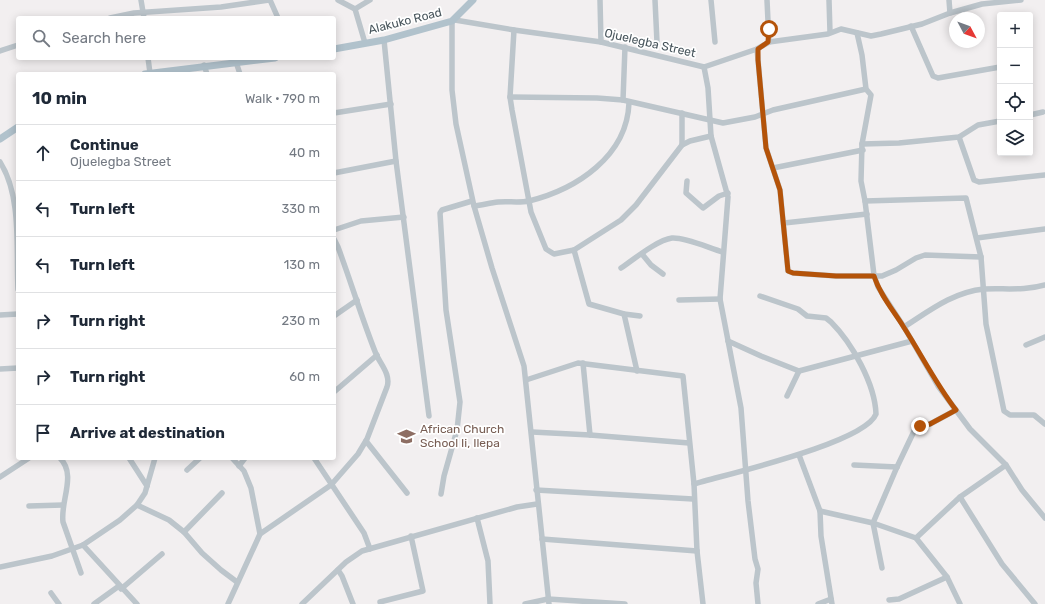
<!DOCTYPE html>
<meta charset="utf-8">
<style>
body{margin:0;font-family:Rubik,sans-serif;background:#f2f2f3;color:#1f2937}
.controls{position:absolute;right:12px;top:12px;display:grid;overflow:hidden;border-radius:4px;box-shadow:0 2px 10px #0003}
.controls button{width:36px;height:36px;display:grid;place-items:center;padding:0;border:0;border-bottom:1px solid #e0e1e3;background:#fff;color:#1f2937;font:20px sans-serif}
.compass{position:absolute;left:949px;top:12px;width:36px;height:36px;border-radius:50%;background:#fff;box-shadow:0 2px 10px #0003;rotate:131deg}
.stop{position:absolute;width:12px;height:12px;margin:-9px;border:3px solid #b45309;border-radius:50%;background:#fff}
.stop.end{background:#b45309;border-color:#fff;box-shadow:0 1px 4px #0008}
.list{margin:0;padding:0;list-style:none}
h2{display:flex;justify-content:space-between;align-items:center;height:52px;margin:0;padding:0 16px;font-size:17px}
h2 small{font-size:13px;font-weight:400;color:#747a83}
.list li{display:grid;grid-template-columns:26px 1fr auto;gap:12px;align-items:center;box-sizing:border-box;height:56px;padding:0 16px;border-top:1px solid #e0e1e3}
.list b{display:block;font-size:15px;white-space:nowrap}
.list p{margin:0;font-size:13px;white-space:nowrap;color:#747a83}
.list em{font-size:13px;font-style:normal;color:#747a83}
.icon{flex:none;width:22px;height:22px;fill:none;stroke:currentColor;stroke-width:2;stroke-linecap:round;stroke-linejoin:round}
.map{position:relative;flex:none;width:1045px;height:604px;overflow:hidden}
.search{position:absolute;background:#fff;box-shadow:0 2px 10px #0003;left:16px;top:16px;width:320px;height:44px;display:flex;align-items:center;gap:10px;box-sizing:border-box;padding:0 14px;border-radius:4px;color:#747a83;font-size:15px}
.panel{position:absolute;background:#fff;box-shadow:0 2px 10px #0003;left:16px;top:72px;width:320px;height:388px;border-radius:4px}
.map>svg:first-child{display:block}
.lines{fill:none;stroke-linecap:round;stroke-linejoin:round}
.minor{stroke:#bcc5cb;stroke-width:5.5}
.major{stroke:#b1c2cc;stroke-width:7}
.route{stroke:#b45309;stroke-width:5}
.labels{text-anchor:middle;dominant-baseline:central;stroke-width:3.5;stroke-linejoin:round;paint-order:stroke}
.street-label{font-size:12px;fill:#48555c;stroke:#fff}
.education-label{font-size:12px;fill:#785e54;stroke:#fff;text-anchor:start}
</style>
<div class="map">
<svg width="1045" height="604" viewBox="0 0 1045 604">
<rect width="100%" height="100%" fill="#f2eff0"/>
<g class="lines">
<g class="minor">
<path d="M141 0 144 18"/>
<path d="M270 0 278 18"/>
<path d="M338 0 355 9 370 0"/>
<path d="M600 0 601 42"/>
<path d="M655 0 657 42"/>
<path d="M711 0 715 42"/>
<path d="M767 0 769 42"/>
<path d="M829 0 830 32"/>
<path d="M949 0 950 13"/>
<path d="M355 9 365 43"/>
<path d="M110 18 134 13 221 7 269 0"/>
<path d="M455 20 514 30 601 42 704 67 757 49 769 42 828 34 841 29 871 36 881 34 922 24 950 13 982 4 1021 0"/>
<path d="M452 21V90L456 124 474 206 492 268 524 366 549 604"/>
<path d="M911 26 933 76 938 78 1000 67"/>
<path d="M514 30 510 97 512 110 531 212 546 249 554 254 574 250 621 220 636 205 682 145 690 141 711 136"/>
<path d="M857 33 862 55 866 89 871 95 862 144 861 181 865 201 874 275 878 287 904 327 938 386 970 429 1006 465 1022 490 1045 518"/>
<path d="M384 40 396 161 429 416"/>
<path d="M757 49 766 148 780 190 788 271 793 273 836 276H882L896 270 916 258 925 255 981 257"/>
<path d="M0 51 18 45"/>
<path d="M148 58 150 73"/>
<path d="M236 62 240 74"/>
<path d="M204 65 207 74"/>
<path d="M704 67 708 88 711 136 728 197 720 299 741 408 748 501 755 559 758 569 756 583 758 604"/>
<path d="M510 97 597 98 623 100 723 123 755 117 773 110 866 89"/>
<path d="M623 100 625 47"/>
<path d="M334 113 391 104"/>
<path d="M682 113V145"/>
<path d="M1030 115 1043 112"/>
<path d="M959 137 974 180 979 182 1045 175"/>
<path d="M862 144 899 143 959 137 978 125 1000 121"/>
<path d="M0 162C22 196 16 250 18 289"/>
<path d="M773 168 863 150"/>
<path d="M334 173 396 161"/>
<path d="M687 181 686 193 703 208 719 196 728 193"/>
<path d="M865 201 966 198 981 257 986 324 1004 411 1010 415H1034L1045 424"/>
<path d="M474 206C482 205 490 203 498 202 508 201 519 203 529 201 577 189 627 156 629 103"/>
<path d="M784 223 867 214"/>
<path d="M334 230 361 221 404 217"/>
<path d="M977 238 1045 229"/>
<path d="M574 250 589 304 624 314 640 316"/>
<path d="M642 254 651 265 663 274"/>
<path d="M621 268C633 260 657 240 672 238 685 237 709 248 723 252"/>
<path d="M679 300 720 299"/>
<path d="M624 314 637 371"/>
<path d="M0 315 18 314"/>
<path d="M334 316 357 300"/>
<path d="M904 327C929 311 953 292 984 289 1004 288 1025 291 1045 285"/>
<path d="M728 341 761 356 799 371 912 341"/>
<path d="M1026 345 1045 337"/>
<path d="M583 363 590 435"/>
<path d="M0 369 18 368"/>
<path d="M526 380 578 363 683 376 694 484 697 551 703 604"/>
<path d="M334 392 377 355"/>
<path d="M787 396 799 371"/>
<path d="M532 432 590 435 689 443"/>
<path d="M366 441 407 493"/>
<path d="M799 455 820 511 821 536 832 604"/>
<path d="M60 458C77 475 60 501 63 522L81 573"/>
<path d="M129 458 147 486"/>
<path d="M232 458 244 471 251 488 260 534"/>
<path d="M314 458 364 533 370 549"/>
<path d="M854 465 897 467"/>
<path d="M239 466 245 458"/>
<path d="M187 470 200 458"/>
<path d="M0 477 29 458"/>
<path d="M694 484C727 474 865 443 876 414 875 384 852 343 831 322L826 318 807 316 798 309 760 296"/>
<path d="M536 490 693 499"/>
<path d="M441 494 444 476 457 430 460 402 446 310 440 213 442 210 472 201"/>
<path d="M960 497 1002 564 1035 604"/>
<path d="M137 505 169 520 184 532 202 553 221 570 237 582"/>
<path d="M29 506 63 505"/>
<path d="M820 511 873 523 916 538 947 577 960 604"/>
<path d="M477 518 488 561 490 604"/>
<path d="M184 532 222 493"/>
<path d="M916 538 960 497 1006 465"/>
<path d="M542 539 697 551"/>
<path d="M83 545 137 604"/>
<path d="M0 567 52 556 83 545 120 520 137 505 145 493 155 458"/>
<path d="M882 568 873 523 897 467 916 427 930 424 956 410"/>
<path d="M338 570 342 576 353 604"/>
<path d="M121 589 162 554"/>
<path d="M51 593 59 604"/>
<path d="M889 600 899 599 947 577"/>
<path d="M380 602 423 591 411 536"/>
<path d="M94 604 119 586"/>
<path d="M228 604 260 534 331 485 358 454 367 439 387 387C391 375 381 365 376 354 362 319 351 282 338 247L334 239"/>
<path d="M302 604 346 562 362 551 517 507 537 504"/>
<path d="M525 604 548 599 625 604"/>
<path d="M818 604 831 599"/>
</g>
<g class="major">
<path d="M334 49 384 40 452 21 473 0"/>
<path d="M145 74 275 58"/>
<path d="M0 139 18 127"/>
</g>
</g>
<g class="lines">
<path class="route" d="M769 29 768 42 758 49V60L766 148 780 190 788 271 793 273 836 276H874C880 295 893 310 903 326 921 354 936 384 956 410L930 424 920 426"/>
</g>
<defs>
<symbol id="school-bare" viewBox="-9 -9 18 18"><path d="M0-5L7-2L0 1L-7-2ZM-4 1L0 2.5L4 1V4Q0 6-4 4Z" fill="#8d6e63" stroke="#fff" stroke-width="2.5" paint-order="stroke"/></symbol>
</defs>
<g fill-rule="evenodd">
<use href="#school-bare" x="394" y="424" width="25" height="25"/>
</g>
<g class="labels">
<g class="street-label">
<text transform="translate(405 21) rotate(-14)">Alakuko Road</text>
<text transform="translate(650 43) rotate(13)">Ojuelegba Street</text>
</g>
<g class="education-label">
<text x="420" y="429">African Church<tspan x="420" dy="14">School Ii, Ilepa</tspan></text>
</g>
</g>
</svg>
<div class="controls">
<button>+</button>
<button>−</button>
<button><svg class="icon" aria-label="locate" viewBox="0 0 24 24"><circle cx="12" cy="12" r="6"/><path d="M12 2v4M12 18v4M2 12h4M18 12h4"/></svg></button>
<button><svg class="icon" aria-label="layers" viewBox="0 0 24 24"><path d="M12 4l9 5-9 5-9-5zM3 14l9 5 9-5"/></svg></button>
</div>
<svg class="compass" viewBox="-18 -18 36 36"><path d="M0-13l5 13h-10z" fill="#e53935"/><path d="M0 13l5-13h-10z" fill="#747a83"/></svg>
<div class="stop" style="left:769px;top:29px"></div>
<div class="stop end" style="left:920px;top:426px"></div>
<div class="search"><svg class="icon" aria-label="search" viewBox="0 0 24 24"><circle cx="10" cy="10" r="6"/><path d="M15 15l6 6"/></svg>Search here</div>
<section class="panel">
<h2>10 min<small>Walk · 790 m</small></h2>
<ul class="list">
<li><svg class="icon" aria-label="ahead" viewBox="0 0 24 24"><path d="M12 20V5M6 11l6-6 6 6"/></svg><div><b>Continue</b><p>Ojuelegba Street</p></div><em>40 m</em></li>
<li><svg class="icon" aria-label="left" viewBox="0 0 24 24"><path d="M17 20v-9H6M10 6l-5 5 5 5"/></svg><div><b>Turn left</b></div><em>330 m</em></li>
<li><svg class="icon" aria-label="left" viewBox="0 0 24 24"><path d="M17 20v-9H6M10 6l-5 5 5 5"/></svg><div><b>Turn left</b></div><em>130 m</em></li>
<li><svg class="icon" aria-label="right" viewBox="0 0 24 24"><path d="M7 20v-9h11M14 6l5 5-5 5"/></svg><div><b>Turn right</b></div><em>230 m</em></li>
<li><svg class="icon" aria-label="right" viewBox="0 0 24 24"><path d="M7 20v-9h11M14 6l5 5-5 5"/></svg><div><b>Turn right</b></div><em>60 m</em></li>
<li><svg class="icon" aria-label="arrive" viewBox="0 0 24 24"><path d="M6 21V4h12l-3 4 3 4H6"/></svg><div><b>Arrive at destination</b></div></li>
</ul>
</section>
</div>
